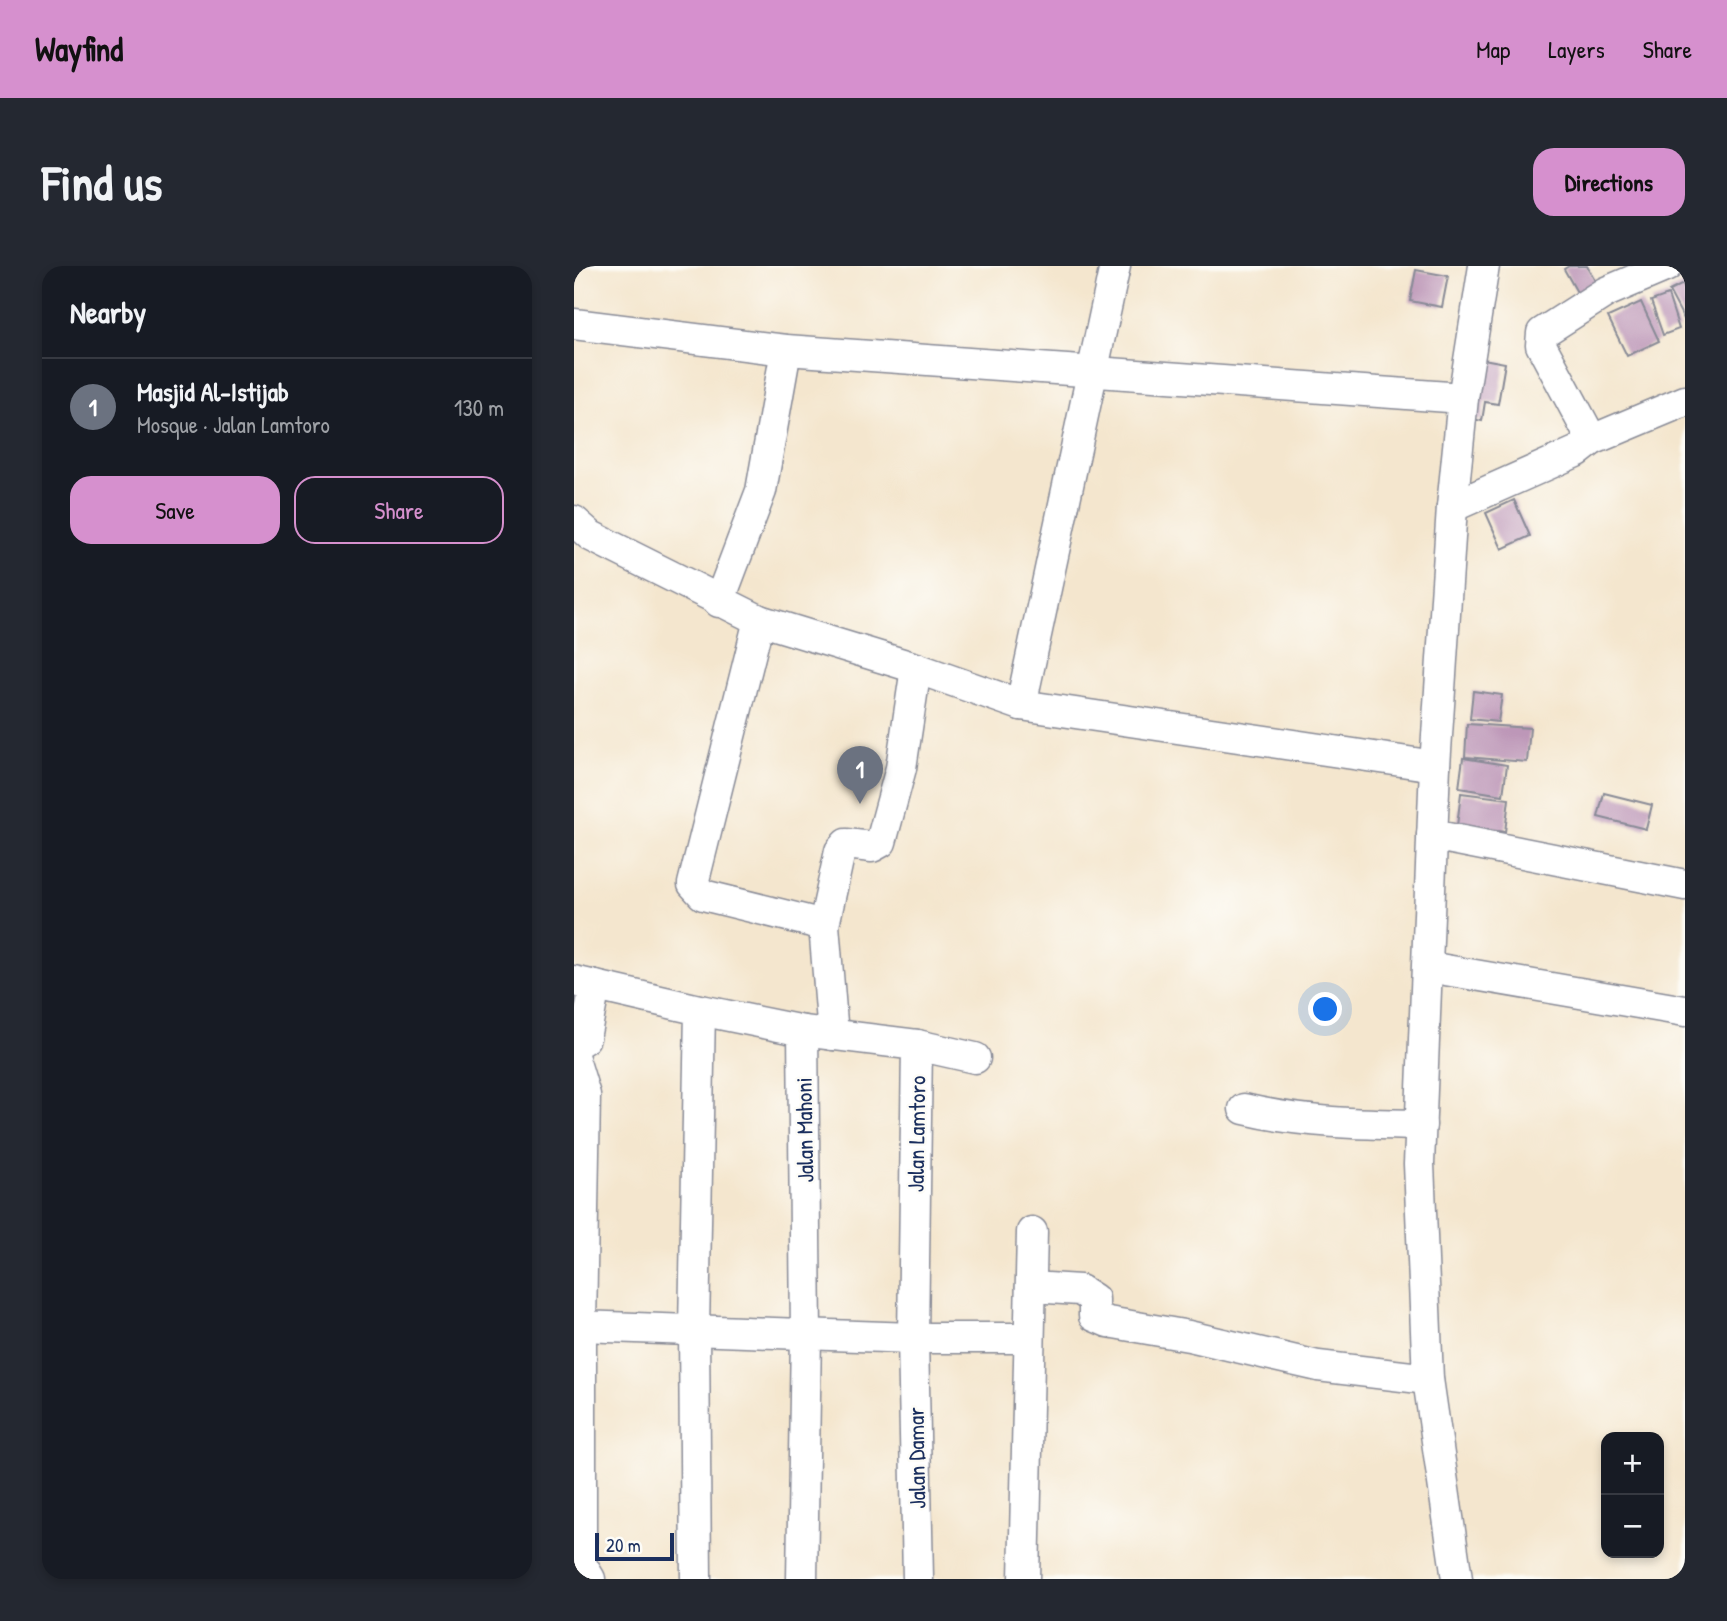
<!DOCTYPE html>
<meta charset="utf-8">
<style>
body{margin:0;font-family:"Patrick Hand",sans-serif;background:#242831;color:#f1f3f6}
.controls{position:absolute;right:21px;bottom:21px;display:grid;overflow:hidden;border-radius:14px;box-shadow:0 4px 10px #0003}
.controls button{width:63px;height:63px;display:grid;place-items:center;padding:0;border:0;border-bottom:2px solid #363941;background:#171b24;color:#f1f3f6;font:35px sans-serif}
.scale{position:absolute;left:21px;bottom:18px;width:79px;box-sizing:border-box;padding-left:7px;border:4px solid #1b2f5e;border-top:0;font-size:19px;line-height:24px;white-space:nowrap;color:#1b2f5e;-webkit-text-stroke:5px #fdfcf7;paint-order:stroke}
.you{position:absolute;left:752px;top:744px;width:24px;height:24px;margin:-18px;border:5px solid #fff;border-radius:50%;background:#1a73e8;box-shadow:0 0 0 10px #1a73e833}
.badge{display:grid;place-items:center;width:46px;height:46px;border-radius:50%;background:#d690ce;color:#fff;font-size:23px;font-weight:700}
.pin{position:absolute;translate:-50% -58px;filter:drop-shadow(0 2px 4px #0008)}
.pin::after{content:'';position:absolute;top:37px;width:24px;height:21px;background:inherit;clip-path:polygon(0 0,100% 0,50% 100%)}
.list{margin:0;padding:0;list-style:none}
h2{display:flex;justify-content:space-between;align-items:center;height:91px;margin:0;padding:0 28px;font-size:30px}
h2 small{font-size:23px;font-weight:400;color:#9ea1a6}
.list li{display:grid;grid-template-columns:46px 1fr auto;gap:21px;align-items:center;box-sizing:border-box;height:98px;padding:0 28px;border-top:2px solid #363941}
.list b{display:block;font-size:26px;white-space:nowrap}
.list p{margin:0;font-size:23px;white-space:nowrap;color:#9ea1a6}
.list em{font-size:23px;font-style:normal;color:#9ea1a6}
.actions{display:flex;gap:14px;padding:21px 28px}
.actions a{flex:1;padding:16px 0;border:2px solid #d690ce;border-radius:21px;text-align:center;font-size:24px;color:#d690ce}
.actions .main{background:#d690ce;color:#111}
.map{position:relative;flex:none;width:1111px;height:1313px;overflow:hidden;border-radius:21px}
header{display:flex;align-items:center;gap:42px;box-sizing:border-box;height:98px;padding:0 35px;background:#d690ce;color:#111}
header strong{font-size:33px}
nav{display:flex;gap:38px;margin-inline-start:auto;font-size:24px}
.intro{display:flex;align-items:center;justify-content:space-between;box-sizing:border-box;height:168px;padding:0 42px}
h1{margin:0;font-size:49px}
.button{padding:18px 32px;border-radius:21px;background:#d690ce;color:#111;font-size:24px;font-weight:700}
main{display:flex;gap:42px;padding:0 42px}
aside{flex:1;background:#171b24;border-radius:21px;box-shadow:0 4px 10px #0003}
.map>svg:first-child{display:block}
.building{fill:#bd97b8}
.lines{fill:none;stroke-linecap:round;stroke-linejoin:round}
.minor-casing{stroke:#888a96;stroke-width:33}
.minor{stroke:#fff;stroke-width:30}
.labels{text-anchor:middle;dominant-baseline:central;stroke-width:5;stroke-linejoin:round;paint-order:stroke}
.street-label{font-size:23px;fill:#1b2f5e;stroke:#fdfcf7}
</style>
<header>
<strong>Wayfind</strong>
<nav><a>Map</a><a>Layers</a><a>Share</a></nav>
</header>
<div class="intro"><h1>Find us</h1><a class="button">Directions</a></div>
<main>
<aside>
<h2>Nearby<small></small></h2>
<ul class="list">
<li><span class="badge" style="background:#6b7280">1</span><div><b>Masjid Al-Istijab</b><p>Mosque · Jalan Lamtoro</p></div><em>130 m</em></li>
</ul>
<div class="actions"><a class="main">Save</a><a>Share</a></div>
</aside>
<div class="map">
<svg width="1111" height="1313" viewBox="0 0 1111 1313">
<rect width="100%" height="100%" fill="#fdfcf7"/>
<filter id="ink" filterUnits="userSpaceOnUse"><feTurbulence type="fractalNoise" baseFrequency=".0143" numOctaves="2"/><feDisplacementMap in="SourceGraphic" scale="14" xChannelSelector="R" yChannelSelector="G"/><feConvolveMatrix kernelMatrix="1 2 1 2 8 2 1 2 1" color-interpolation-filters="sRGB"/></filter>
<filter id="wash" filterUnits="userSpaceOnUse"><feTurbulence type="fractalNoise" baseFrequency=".00686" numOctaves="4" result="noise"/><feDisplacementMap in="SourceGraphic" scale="28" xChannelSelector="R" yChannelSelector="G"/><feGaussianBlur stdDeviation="1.57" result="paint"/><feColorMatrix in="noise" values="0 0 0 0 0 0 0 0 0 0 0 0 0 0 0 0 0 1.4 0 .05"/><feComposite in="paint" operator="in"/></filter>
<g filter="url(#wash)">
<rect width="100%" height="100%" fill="#f4e6ce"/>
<g id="blocks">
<g class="building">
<path d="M995 0H1013L1022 17 1004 28 990 3Z"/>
<path d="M842 4 874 10 868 41 836 35Z"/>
<path d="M1111 17V55L1095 25Z"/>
<path d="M1094 29 1105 63 1089 69 1077 35Z"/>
<path d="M1067 36 1085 75 1053 90 1034 51Z"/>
<path d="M904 92 931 97 924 138 911 136 908 155 893 152Z"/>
<path d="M940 234 956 270 928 283 912 247Z"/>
<path d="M899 425 928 429 924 456 896 453Z"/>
<path d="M893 458 956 462 953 496 891 491Z"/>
<path d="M889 492 933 499 929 529 885 522Z"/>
<path d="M887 527 935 533 931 566 883 560Z"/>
<path d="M1030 527 1078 539 1072 563 1024 551Z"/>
</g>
</g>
</g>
<g filter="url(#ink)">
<use href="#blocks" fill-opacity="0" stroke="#888a96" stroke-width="2"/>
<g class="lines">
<defs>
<g id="minor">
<path d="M0 58 212 84 889 132 910 0"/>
<path d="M1018 174 1111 135"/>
<path d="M878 241 1004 185 1018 174 967 79 968 67 1032 26 1093 0"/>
<path d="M0 255 17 270 185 354 342 402 447 439 541 0"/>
<path d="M145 336 187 225 212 84"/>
<path d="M185 354 119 618 129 629 250 659"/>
<path d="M447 439 861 500 878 241 889 132"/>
<path d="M861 500 845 898 854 1113 883 1313"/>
<path d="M858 569 1111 619"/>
<path d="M854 701 1111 745"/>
<path d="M0 715 126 744 120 1064 122 1313"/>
<path d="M126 744 229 765 232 1068 228 1313"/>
<path d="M229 765 343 779 339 1072 344 1313"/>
<path d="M259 769 250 659 266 585 272 578 298 581 307 576 327 502 342 402"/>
<path d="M0 779 11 772 21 720"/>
<path d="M343 779 401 792"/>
<path d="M0 793 11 829 7 1060 339 1072H455"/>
<path d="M670 843C728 857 787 858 847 859"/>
<path d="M457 1021 506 1024 520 1033V1050L534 1056 615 1070 744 1100 854 1113"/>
<path d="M0 1060H7V1298L16 1313"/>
<path d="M450 1313 458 966"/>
</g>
</defs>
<use href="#minor" class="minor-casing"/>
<use href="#minor" class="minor"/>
</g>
</g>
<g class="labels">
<g class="street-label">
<text transform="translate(230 864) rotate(-91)">Jalan Mahoni</text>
<text transform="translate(342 868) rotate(-89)">Jalan Lamtoro</text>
<text transform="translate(342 1192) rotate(-91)">Jalan Damar</text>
</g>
</g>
</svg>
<div class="controls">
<button>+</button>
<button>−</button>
</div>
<div class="scale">20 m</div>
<div class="you"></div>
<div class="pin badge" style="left:286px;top:538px;background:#6b7280">1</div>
</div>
</main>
